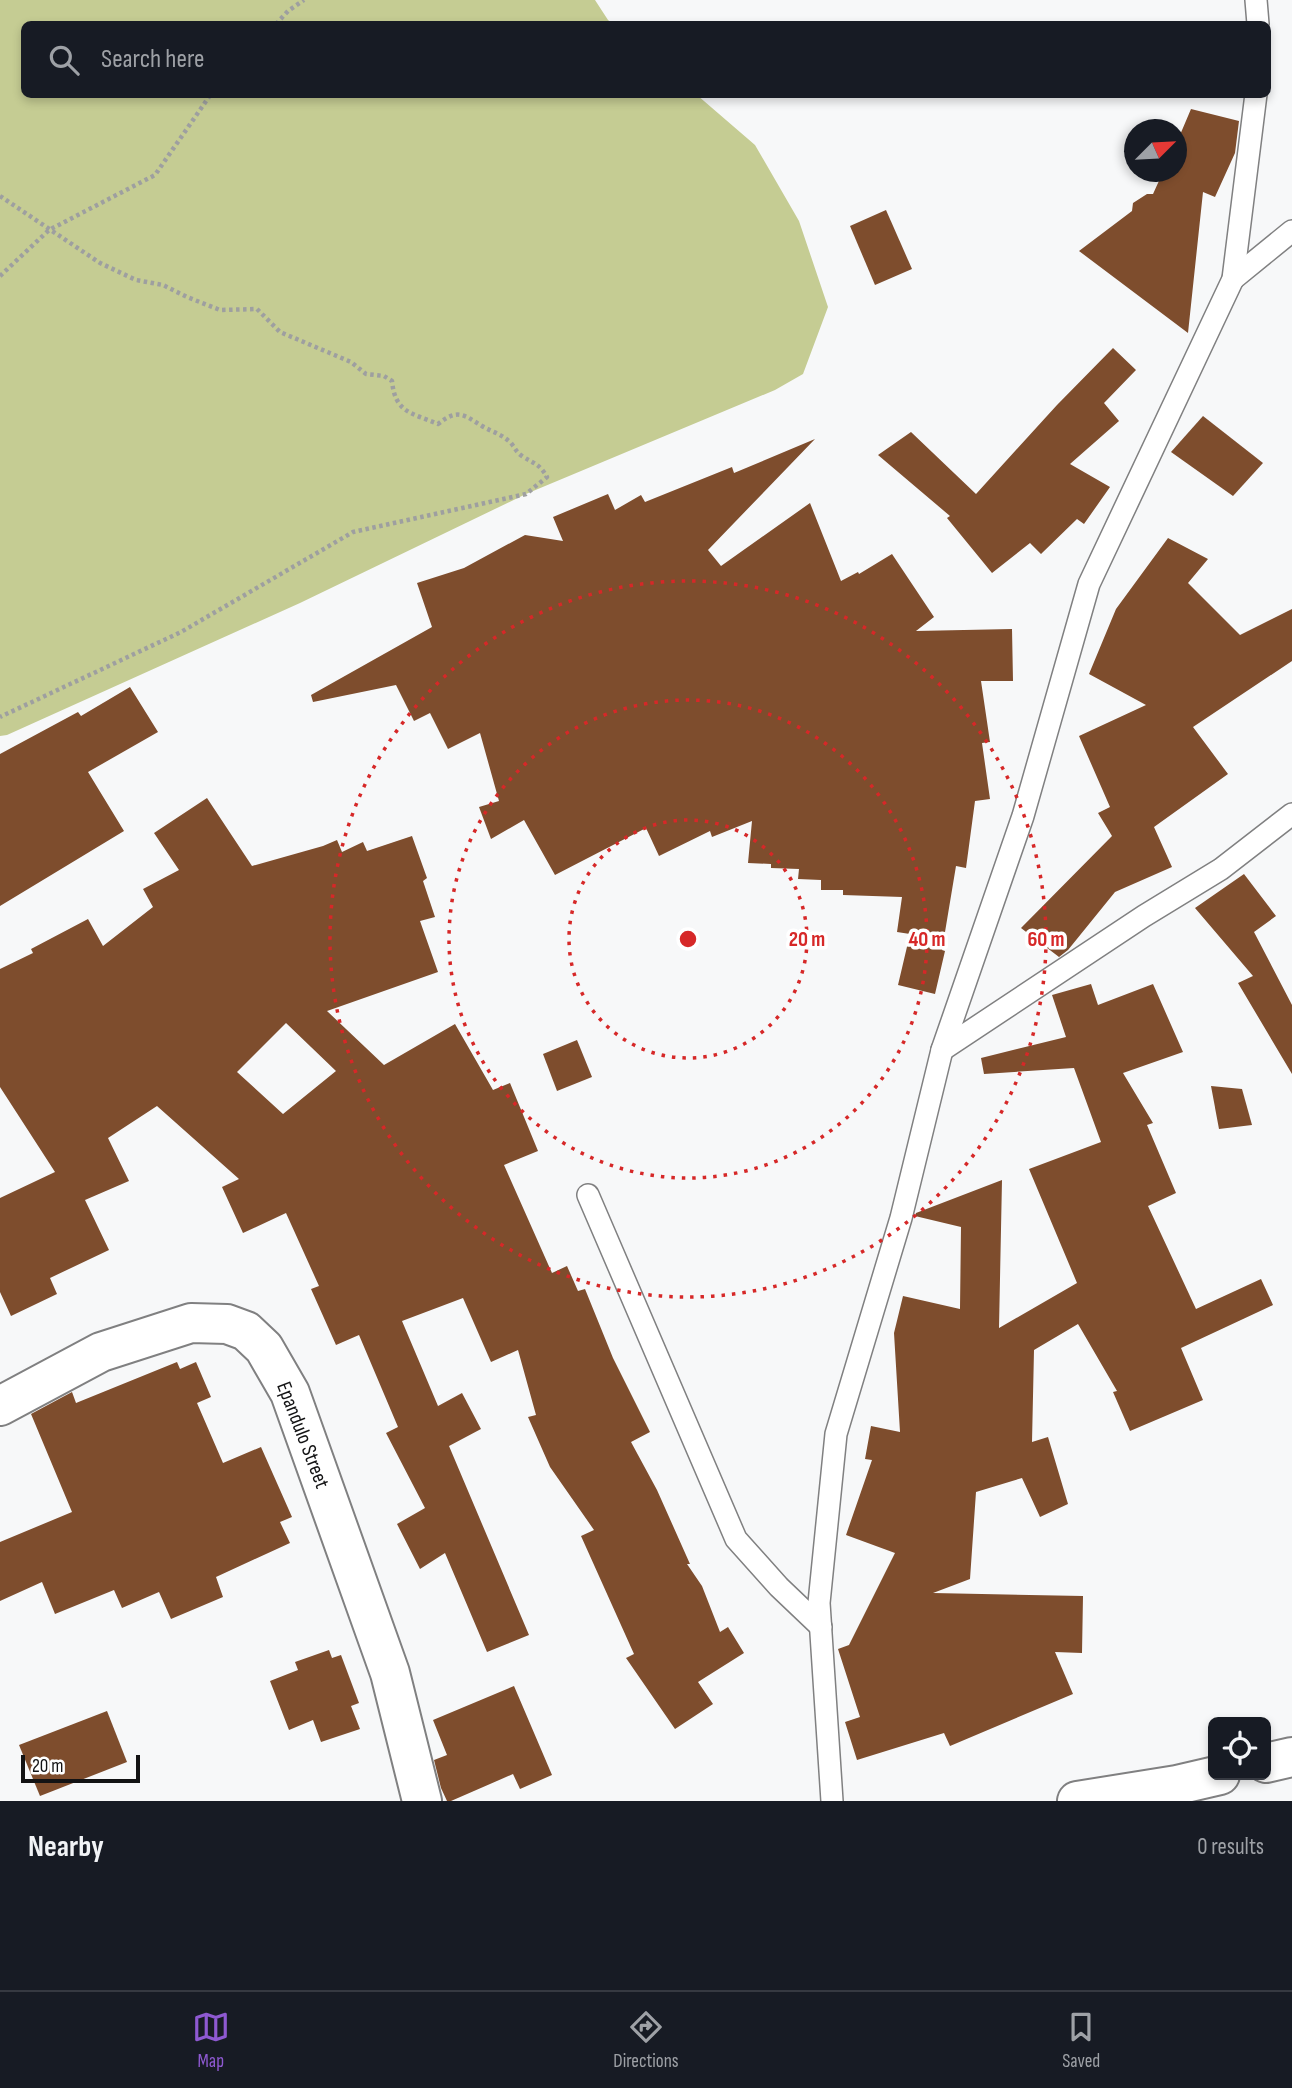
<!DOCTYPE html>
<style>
body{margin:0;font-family:"Sofia Sans Condensed",sans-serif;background:#20242c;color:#f1f3f6}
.controls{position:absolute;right:21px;bottom:21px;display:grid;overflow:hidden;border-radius:10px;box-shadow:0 4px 10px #0003}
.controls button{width:63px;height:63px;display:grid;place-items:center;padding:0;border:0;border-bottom:2px solid #363941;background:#171b24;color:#f1f3f6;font:35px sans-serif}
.compass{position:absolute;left:1124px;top:119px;width:63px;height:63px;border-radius:50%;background:#171b24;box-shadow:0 4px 10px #0003;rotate:66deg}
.scale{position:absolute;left:21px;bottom:18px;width:119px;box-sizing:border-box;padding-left:7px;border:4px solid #131314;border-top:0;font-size:19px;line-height:24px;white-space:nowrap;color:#131314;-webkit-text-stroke:5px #fff;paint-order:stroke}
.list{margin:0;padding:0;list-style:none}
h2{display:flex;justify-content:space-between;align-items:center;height:91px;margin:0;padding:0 28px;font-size:30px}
h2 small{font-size:23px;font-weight:400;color:#9ea1a6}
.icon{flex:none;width:38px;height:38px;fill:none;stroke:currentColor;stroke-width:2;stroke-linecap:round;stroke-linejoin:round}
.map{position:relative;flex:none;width:1292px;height:1801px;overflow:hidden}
.search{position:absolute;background:#171b24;box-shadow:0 4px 10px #0003;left:21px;right:21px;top:21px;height:77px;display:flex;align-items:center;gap:18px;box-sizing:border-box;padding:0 24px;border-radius:10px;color:#9ea1a6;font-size:26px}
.sheet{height:189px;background:#171b24}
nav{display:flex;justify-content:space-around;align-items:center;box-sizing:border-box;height:98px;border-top:2px solid #363941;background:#171b24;font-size:19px;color:#9ea1a6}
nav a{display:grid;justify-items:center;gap:4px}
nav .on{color:#8e59d1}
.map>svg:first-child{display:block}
.green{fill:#c5cc93}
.building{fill:#7e4d2d;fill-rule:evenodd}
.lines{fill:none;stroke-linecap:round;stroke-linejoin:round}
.service-casing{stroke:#808081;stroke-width:24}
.minor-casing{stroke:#808081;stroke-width:42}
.tertiary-casing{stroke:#808081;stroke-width:42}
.path{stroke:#9e9fa0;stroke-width:4.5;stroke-dasharray:3.5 3.5;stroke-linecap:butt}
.service{stroke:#fff;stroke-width:21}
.minor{stroke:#fff;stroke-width:38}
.tertiary{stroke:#fff;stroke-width:38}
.ring{fill:none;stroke:#d62828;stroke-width:3.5;stroke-dasharray:3.5 7}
.labels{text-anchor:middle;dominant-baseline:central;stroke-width:7;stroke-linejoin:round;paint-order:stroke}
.street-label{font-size:21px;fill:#131314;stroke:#fff}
.centre{fill:#d62828;stroke:#fff;stroke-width:3.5}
.ring-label{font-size:21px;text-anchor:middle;font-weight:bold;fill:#d62828;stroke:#fff;stroke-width:7;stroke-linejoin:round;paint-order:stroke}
</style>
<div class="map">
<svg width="1292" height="1801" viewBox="0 0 1292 1801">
<rect width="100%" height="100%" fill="#f7f8f9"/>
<path class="green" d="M0 0H595L608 20 613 24H24V94L697 95 755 145 799 221 828 307 803 374 775 390 526 494 300 603 7 735 0 736Z"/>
<g class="building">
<path d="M1191 109 1239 121 1235 153 1215 197 1203 192 1188 333 1079 251 1132 211 1133 203 1147 194H1153L1163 172H1177V142Z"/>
<path d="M886 210 912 269 875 285 850 226Z"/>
<path d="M1113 348 1136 370 1104 403 1119 421 1070 464 1110 487 1084 524 1077 519 1041 554 1030 543 992 573 947 518 950 516 878 455 911 432 976 494 1057 405Z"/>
<path d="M1203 416 1263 463 1233 496 1171 452Z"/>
<path d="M815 439 708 550 721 566 810 503 841 581 858 572 859 574 892 554 934 617 916 631 1012 629 1013 681H981L990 742 982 743 990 799 975 801 966 868 956 866 942 950 945 951 935 994 898 985 910 934 897 932 902 897 843 895V890H821V880L798 879 799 869 771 868V864L748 863 752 821 712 837 710 831 659 856 646 828 555 875 524 820 491 839 479 807 499 801 480 733 448 749 430 713 414 721 396 685 313 702 311 695 432 627 417 583 464 568 525 535 563 541 553 517 608 494 615 510 641 495 645 502 732 467 734 473Z"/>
<path d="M1168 538 1208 559 1188 583 1240 635 1292 609V661L1193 727 1228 774 1154 827 1172 867 1115 892 1068 950 1059 957 1021 928 1112 836 1098 813 1110 807 1079 736 1146 705 1089 674 1116 609Z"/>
<path d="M130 687 158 732 88 772 124 831 0 906V754L78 712 81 716Z"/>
<path d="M207 798 252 866 323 846 337 840 342 852 363 842 367 851 412 836 427 878 423 881 435 917 420 921 438 972 327 1011 384 1065 455 1024 493 1090 510 1083 538 1151 504 1165 552 1273 567 1266 578 1291 585 1289 613 1358 650 1432 631 1442 657 1490 690 1564H687L702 1586 720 1632 728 1627 744 1653 698 1682 713 1704 675 1729 626 1658 634 1654 581 1536 594 1530 550 1467 528 1417 536 1415 518 1350 491 1362 463 1298 402 1321 438 1406 462 1393 481 1429 449 1446 529 1635 487 1652 445 1553 420 1569 397 1524 425 1508 386 1433 398 1427 359 1335 336 1345 311 1289 319 1286 286 1213 243 1233 222 1187 239 1179 157 1106 108 1138 129 1181 85 1200 109 1250 50 1278 57 1294 11 1316 0 1292V1198L55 1172 0 1087V969L33 953 31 949 88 919 103 946 153 907 143 889 179 870 154 833ZM286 1023 336 1071 283 1114 237 1072Z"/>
<path d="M1244 874 1276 916 1254 932 1292 1005V1074L1238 983 1253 976 1195 908Z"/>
<path d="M1091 984 1098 1005 1153 984 1183 1052 1123 1073 1153 1123 1147 1125 1176 1193 1148 1206 1196 1309 1261 1279 1273 1305 1181 1348 1203 1400 1130 1431 1113 1392 1117 1391 1078 1324 1034 1350 1032 1442 1048 1437 1068 1504 1040 1517 1022 1478 976 1492 970 1579 933 1593 1083 1596 1082 1653 1055 1652 1073 1694 950 1746 944 1733 857 1760 845 1722 860 1717 838 1649 849 1645 895 1553 846 1535 872 1460 865 1459 871 1426 900 1432 894 1333 903 1296 960 1309 961 1227 915 1216 916 1213 1002 1180 999 1328 1077 1283 1029 1169 1101 1142 1074 1068 984 1074 981 1058 1066 1037 1052 995Z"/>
<path d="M577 1040 592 1077 557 1091 543 1054Z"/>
<path d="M1211 1086 1242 1089 1252 1125 1219 1129Z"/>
<path d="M177 1362 180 1369 196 1362 211 1397 197 1403 223 1463 261 1447 292 1517 280 1522 290 1543 216 1577 223 1597 171 1619 159 1592 122 1608 114 1590 55 1614 42 1582 0 1601V1542L72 1512 31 1414 72 1392 76 1403Z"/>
<path d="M329 1650 332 1658 341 1655 359 1703 351 1706 360 1729 321 1742 313 1720 289 1730 270 1681 298 1670 295 1662Z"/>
<path d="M514 1686 552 1775 520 1789 513 1774 451 1801H447L441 1788 434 1760 447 1755 433 1720Z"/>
<path d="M107 1711 127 1762 40 1796 19 1745Z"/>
</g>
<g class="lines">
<defs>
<g id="service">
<path d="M1256 0 1258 24"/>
<path d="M1233 279 1292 231"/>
<path d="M942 1050 1144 916 1221 869 1292 814"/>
<path d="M588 1195 736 1539 779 1587 821 1627"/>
<path d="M832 1801 819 1603 836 1434 901 1218 942 1050 1023 816 1089 584 1233 279 1256 94"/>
</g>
<path id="minor" d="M0 1406 101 1352 191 1323 227 1324 246 1331 264 1348 290 1393 390 1673 422 1801"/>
<g id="tertiary">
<path d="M1266 1763 1292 1757"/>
<path d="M1077 1801 1177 1785 1220 1775"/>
</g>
</defs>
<use href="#service" class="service-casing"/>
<use href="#minor" class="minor-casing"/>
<use href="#tertiary" class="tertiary-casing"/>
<g class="path">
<path d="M276 24 288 11 304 0"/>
<path d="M0 196 100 263 136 280 163 285 187 297 220 310 257 309 280 332 351 362 366 374 384 376 392 381C395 413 412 413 438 424 458 408 464 415 482 426 492 432 502 434 511 443 515 448 517 453 522 456 534 464 539 463 547 477L526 494 353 532 181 632 0 717"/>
<path d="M0 276 49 230 155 175 211 94"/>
</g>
<use href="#service" class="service"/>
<use href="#minor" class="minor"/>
<use href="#tertiary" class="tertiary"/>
</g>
<g class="ring">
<circle cx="688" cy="939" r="119"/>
<circle cx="688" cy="939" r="239"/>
<circle cx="688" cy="939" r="358"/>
</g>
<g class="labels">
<g class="street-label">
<text transform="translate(303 1435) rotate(69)">Epandulo Street</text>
</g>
</g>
<circle cx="688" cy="939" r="10" class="centre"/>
<g class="ring-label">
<text x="807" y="946">20 m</text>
<text x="927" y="946">40 m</text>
<text x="1046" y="946">60 m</text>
</g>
</svg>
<div class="controls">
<button><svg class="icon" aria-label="locate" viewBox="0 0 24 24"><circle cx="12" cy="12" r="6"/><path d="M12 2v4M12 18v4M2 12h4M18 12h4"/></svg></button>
</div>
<svg class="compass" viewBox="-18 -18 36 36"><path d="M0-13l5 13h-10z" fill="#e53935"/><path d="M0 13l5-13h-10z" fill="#9ea1a6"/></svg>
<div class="scale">20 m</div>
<div class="search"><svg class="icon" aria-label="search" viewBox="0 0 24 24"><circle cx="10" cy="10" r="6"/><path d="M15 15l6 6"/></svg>Search here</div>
</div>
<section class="sheet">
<h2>Nearby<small>0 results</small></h2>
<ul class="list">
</ul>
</section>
<nav>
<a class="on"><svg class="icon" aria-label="map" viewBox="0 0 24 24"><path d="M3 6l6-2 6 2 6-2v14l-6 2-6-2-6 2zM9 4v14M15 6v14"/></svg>Map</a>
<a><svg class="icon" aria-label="directions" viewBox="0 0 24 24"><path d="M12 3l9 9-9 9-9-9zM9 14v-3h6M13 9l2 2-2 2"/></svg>Directions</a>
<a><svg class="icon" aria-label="saved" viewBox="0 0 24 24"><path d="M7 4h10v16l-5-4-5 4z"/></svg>Saved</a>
</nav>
